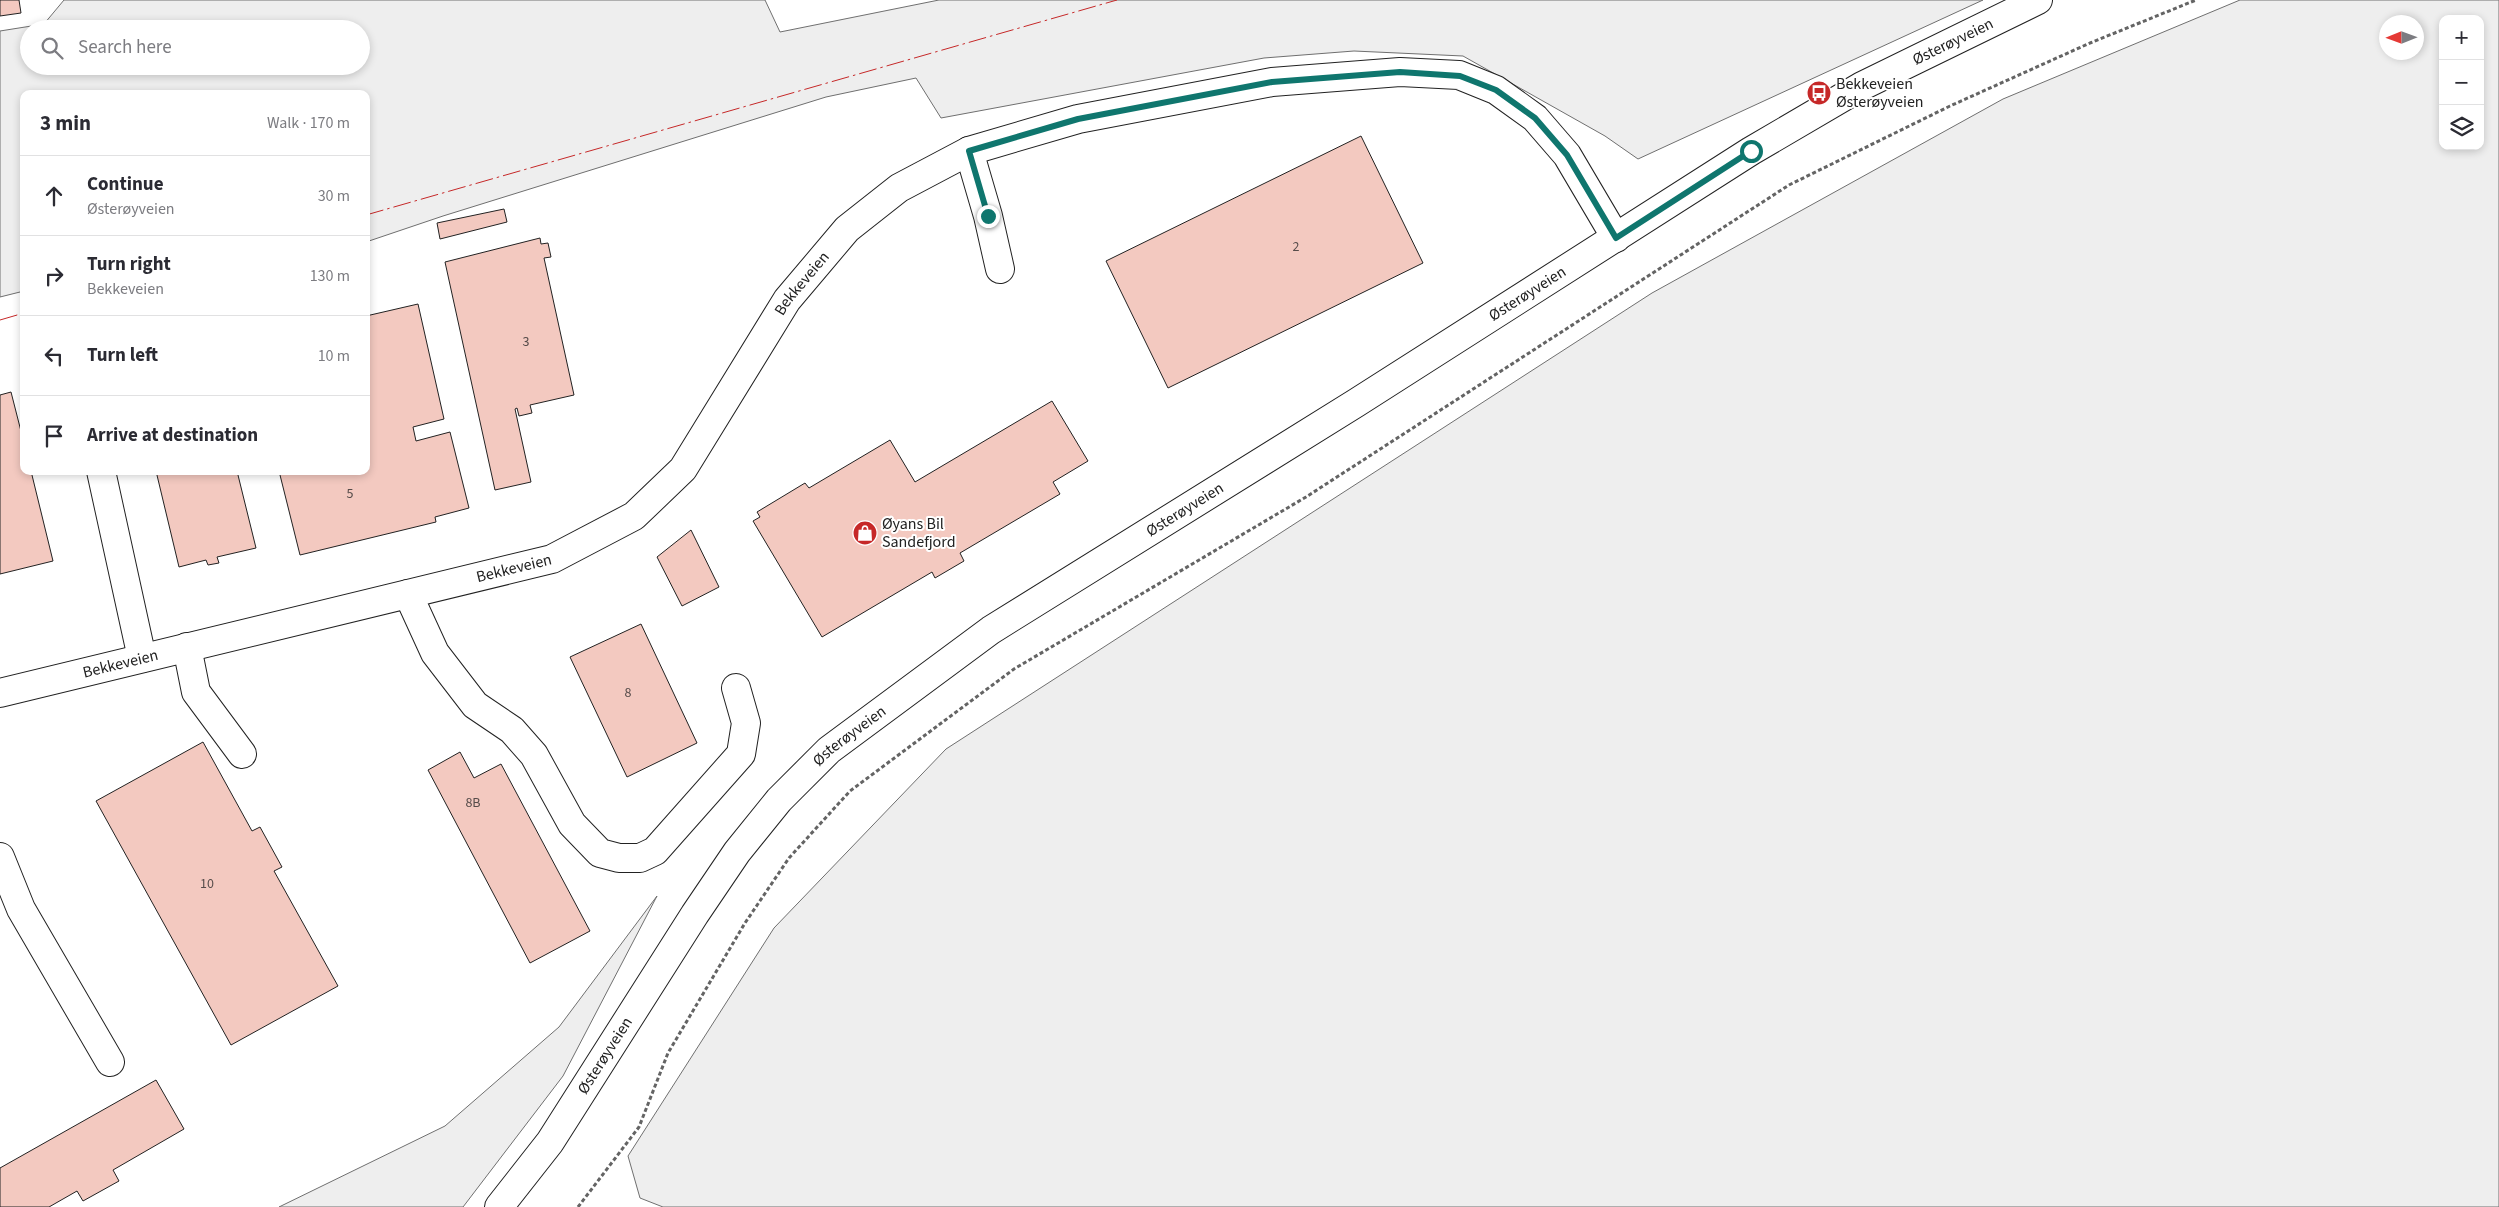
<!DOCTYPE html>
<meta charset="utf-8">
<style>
body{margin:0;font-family:"Source Sans 3",sans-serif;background:#f7f7f7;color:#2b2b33}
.controls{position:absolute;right:15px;top:15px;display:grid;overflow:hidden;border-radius:10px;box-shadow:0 2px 8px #0003}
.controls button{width:45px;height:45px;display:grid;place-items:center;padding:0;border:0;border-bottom:1px solid #e1e1e2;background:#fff;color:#2b2b33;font:25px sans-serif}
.compass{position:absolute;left:2379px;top:15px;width:45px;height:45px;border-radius:50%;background:#fff;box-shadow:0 2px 8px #0003;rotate:269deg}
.stop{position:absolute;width:15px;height:15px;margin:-11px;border:4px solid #0f766e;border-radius:50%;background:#fff}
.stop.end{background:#0f766e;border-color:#fff;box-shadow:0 1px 5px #0008}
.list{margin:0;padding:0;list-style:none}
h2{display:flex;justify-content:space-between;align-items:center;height:65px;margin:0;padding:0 20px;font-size:21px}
h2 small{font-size:16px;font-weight:400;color:#7c7c81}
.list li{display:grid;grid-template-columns:32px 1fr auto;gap:15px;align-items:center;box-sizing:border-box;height:80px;padding:0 20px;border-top:1px solid #e1e1e2}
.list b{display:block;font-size:19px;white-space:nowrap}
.list p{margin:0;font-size:16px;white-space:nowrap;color:#7c7c81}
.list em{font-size:16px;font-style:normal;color:#7c7c81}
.icon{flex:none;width:28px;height:28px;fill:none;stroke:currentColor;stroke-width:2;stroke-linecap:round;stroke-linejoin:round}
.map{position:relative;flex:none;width:2499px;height:1207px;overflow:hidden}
.search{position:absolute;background:#fff;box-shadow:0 2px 8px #0003;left:20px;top:20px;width:350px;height:55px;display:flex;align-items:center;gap:12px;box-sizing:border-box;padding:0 18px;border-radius:28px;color:#7c7c81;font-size:19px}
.panel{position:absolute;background:#fff;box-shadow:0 2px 8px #0003;left:20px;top:90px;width:350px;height:385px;border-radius:10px}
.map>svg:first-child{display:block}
.green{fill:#eee;stroke:#6f6f6f;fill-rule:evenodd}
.building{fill:#f3c9c0;stroke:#222}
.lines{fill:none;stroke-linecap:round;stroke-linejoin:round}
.minor-casing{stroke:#222;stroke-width:30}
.major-casing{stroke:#222;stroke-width:30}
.path{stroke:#646464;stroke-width:3;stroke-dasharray:4 2.5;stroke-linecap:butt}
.minor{stroke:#fff;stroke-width:28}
.major{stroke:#fff;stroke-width:28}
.power{stroke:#c62828;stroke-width:1;stroke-dasharray:18 4 2.5 4;stroke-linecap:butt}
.route{stroke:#0f766e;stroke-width:6}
.labels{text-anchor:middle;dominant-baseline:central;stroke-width:4;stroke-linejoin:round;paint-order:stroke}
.number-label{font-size:14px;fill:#564c4a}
.street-label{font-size:16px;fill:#222;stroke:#fff}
.poi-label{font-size:16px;fill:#222;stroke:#fff;text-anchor:start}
</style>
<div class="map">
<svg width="2499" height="1207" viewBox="0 0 2499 1207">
<rect width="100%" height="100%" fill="#fff"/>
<g class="green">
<path d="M64 0H765L780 32 939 0H1983L1638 159 1605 136 1463 56 1354 51 1264 58 941 118 916 78 826 97 443 216 366 242V94H24V291L0 297V31L44 24ZM29 29H361V66H29Z"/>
<path d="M2240 0H2499V1207H663L640 1198 628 1156 774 928 946 749 1652 293 2003 99ZM2443 19H2480V146H2443ZM2386 22H2416V52H2386Z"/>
<path d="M657 896 563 1076 463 1207H279L445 1126 559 1027Z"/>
</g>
<g class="building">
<path d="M0 0H19L21 13 0 16Z"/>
<path d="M1361 136 1423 263 1168 388 1106 261Z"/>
<path d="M504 209 507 222 440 239 437 223Z"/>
<path d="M540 238 541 244 548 243 551 257 544 258 574 395 530 405 532 413 519 416 517 408 515 409 531 482 495 490 445 262Z"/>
<path d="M418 304 444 419 413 427 416 441 450 432 469 508 435 517 436 522 300 555 279 471H366V316Z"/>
<path d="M11 392 24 443V471H31L53 561 0 574V395Z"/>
<path d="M1052 401 1088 461 1053 482 1060 494 960 553 964 561 935 578 932 572 822 637 753 521 760 517 757 512 805 483 809 488 890 440 915 482Z"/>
<path d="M156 471H237L256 548 217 557 219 563 208 565 206 560 179 567Z"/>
<path d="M691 530 719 587 682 606 657 557Z"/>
<path d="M641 624 697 743 627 777 570 657Z"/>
<path d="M203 742 252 831 260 827 282 867 274 871 338 986 231 1045 96 801Z"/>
<path d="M460 752 474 778 501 764 590 931 530 963 428 770Z"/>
<path d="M156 1080 184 1129 113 1170 119 1181 83 1201 77 1191 49 1207H0V1168Z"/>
</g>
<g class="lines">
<defs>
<g id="minor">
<path d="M969 151 988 216 1000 269"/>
<path d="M101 471 142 658"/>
<path d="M408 594 435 653 475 705 512 730 534 755 572 824 600 853 619 858H640L655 851 741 754 746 723 736 688"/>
<path d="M187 647 196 692 242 754"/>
<path id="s1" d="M0 693 552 559 634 516 683 469 787 300 847 229 899 188 969 151 1078 119 1272 82 1400 72 1459 75 1496 90 1535 118 1567 155 1616 238"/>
<path d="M0 857 21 909 110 1062"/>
</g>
<g id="major">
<path id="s2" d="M499 1207 550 1142 695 914 737 852 779 800 829 750 991 630 1356 403 1751 151 1862 86 2038 0"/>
</g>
</defs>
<use href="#minor" class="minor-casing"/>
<use href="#major" class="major-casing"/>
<path class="path" d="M578 1207 639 1127 668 1053 745 923 789 858 850 791 1014 669 1306 497 1789 185 1950 106 2090 43 2196 0"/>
<use href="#minor" class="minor"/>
<use href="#major" class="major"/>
<g class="power">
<path d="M366 215 1117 0"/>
<path d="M0 320 24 313"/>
</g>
</g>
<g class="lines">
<path class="route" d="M988 216 969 151 1078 119 1272 82 1400 72 1460 76 1496 90 1535 118 1567 155 1616 238 1751 151"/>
</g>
<defs>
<symbol id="bus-disc" viewBox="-11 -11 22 22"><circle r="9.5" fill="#c62828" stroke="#fff"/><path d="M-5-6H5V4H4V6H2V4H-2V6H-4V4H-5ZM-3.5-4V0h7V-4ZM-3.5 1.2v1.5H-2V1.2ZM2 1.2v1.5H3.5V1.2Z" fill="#fff"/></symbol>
<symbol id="shop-disc" viewBox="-11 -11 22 22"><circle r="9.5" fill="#c62828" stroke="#fff"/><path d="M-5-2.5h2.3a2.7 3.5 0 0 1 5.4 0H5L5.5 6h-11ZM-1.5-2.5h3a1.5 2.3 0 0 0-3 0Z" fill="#fff"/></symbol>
</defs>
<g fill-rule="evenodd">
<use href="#bus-disc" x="1805" y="79" width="28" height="28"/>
<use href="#shop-disc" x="851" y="519" width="28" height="28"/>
</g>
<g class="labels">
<g class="number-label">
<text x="1296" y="247">2</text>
<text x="526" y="342">3</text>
<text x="350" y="494">5</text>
<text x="628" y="693">8</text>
<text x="473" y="803">8B</text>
<text x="207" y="884">10</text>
</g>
<g class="street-label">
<text stroke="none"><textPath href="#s2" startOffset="1895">Østerøyveien</textPath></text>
<text stroke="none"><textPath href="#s1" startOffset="949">Bekkeveien</textPath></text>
<text stroke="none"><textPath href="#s2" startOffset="1400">Østerøyveien</textPath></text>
<text stroke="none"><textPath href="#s2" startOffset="995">Østerøyveien</textPath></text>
<text stroke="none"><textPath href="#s1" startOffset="529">Bekkeveien</textPath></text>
<text stroke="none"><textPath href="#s1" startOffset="124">Bekkeveien</textPath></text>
<text stroke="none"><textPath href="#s2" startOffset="590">Østerøyveien</textPath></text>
<text stroke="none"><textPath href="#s2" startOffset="185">Østerøyveien</textPath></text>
</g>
<g class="poi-label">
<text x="1836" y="84">Bekkeveien<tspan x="1836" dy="18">Østerøyveien</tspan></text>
<text x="882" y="524">Øyans Bil<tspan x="882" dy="18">Sandefjord</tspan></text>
</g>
</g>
</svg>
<div class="controls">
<button>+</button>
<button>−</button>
<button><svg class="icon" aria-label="layers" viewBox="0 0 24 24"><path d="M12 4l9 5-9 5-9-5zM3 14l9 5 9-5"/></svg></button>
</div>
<svg class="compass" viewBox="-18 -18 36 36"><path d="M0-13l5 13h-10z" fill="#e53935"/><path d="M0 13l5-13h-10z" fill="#7c7c81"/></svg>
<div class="stop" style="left:1751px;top:151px"></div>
<div class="stop end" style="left:988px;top:216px"></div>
<div class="search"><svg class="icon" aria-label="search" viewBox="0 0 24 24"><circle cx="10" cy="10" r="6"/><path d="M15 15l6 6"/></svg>Search here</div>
<section class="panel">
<h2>3 min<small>Walk · 170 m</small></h2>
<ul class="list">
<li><svg class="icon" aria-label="ahead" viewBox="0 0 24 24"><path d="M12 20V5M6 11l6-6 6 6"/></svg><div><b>Continue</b><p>Østerøyveien</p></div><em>30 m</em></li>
<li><svg class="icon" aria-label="right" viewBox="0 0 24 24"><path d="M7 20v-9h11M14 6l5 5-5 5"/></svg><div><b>Turn right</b><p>Bekkeveien</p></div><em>130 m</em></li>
<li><svg class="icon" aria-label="left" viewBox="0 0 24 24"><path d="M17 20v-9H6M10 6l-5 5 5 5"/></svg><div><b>Turn left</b></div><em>10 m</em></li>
<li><svg class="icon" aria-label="arrive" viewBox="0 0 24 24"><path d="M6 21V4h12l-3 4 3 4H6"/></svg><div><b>Arrive at destination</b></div></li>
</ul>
</section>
</div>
